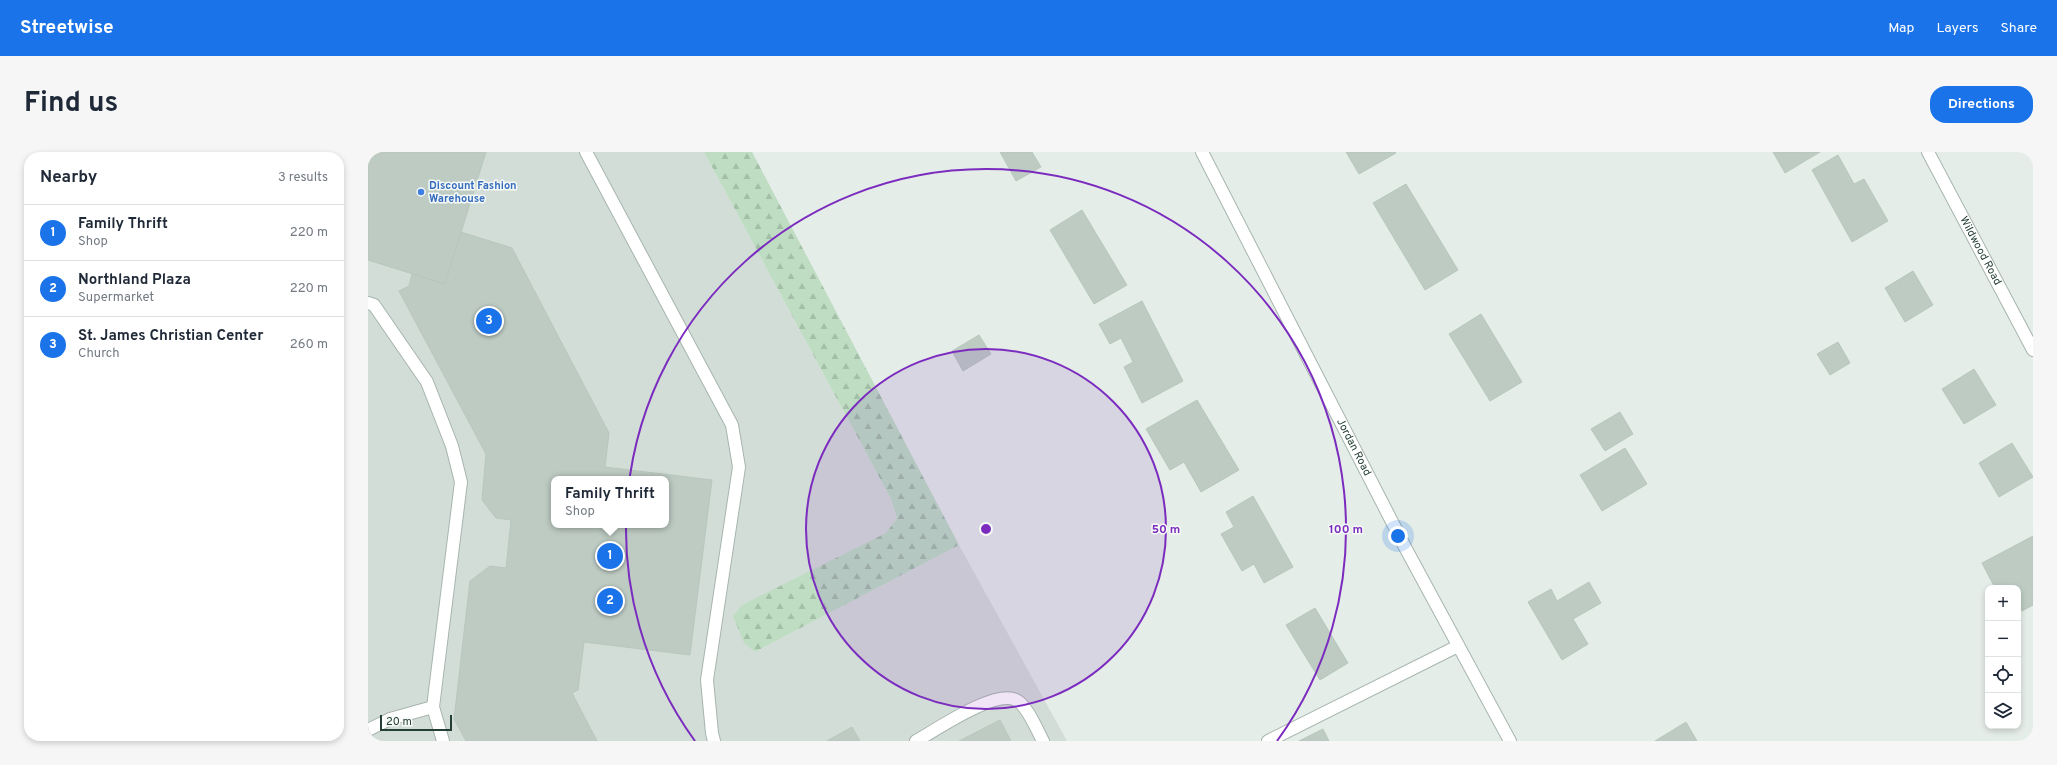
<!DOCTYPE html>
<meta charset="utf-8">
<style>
body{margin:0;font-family:Overpass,sans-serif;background:#f6f6f7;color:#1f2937}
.controls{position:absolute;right:12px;bottom:12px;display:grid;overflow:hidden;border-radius:8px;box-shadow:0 2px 6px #0003}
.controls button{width:36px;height:36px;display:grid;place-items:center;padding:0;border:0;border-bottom:1px solid #e0e1e3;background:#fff;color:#1f2937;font:20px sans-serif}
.scale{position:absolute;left:12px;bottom:10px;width:72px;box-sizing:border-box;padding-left:4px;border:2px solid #243f33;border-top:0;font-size:11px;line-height:14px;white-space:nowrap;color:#243f33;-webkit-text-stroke:3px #f5faf7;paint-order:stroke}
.you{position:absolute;left:1030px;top:384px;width:14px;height:14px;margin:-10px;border:3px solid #fff;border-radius:50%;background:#1a73e8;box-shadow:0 0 0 6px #1a73e833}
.badge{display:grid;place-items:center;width:26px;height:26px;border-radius:50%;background:#1a73e8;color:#fff;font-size:13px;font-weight:700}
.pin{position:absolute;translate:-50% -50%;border:2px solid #fff;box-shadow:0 1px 4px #0006}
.popup{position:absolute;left:183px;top:324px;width:118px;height:52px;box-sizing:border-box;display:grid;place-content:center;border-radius:8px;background:#fff;filter:drop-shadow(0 1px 3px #0005);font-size:13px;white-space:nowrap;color:#747a83}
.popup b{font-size:15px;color:#1f2937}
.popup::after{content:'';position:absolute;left:50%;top:100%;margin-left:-8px;border:8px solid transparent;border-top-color:#fff}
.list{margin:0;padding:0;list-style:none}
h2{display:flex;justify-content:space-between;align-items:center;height:52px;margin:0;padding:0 16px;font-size:17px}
h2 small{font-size:13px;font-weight:400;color:#747a83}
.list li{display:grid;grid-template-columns:26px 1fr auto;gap:12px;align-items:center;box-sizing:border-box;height:56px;padding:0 16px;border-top:1px solid #e0e1e3}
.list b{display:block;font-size:15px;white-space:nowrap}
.list p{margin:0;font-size:13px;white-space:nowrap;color:#747a83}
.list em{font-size:13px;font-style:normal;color:#747a83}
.icon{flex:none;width:22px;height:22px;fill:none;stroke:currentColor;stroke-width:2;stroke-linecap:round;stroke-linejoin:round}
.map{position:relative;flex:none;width:1665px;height:589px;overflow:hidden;border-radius:16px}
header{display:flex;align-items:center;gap:24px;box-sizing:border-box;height:56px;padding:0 20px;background:#1a73e8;color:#fff}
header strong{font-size:19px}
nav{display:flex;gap:22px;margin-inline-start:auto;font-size:14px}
.intro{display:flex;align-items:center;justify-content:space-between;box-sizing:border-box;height:96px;padding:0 24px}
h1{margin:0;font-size:28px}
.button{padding:10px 18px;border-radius:16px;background:#1a73e8;color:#fff;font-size:14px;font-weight:700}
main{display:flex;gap:24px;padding:0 24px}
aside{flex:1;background:#fff;border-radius:16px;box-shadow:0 2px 6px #0003}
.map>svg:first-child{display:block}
.built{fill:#d3ddd7;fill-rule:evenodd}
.forest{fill:url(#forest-firs)}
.building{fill:#bdcbc3;stroke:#b7c7be;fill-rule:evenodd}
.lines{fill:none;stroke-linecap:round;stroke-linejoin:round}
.minor-casing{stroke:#a7b5ae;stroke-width:14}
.minor{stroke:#fff;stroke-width:12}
.ring{fill:none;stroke:#7b2cbf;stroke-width:2}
.shop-dot{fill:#3f7fe0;stroke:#f5faf7;stroke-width:1.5}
.labels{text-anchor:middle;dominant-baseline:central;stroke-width:3;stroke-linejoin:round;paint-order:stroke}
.shop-label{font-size:11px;font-weight:bold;fill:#366cbe;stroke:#f5faf7;text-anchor:start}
.street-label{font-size:11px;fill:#243f33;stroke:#f5faf7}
.centre{fill:#7b2cbf;stroke:#f5faf7;stroke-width:2}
.ring-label{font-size:12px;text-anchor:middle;font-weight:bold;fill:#7b2cbf;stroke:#f5faf7;stroke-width:3;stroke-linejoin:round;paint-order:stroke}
</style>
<header>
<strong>Streetwise</strong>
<nav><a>Map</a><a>Layers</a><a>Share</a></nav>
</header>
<div class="intro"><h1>Find us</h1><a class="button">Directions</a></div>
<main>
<aside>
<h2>Nearby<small>3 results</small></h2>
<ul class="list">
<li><span class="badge">1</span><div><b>Family Thrift</b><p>Shop</p></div><em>220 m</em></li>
<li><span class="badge">2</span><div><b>Northland Plaza</b><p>Supermarket</p></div><em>220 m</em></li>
<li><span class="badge">3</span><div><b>St. James Christian Center</b><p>Church</p></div><em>260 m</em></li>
</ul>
</aside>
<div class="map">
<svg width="1665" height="589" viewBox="0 0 1665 589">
<defs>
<pattern id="forest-firs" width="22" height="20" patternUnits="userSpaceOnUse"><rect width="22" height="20" fill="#beddc2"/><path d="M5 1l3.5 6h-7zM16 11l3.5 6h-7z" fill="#a3bfa7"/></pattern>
</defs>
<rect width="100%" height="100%" fill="#e5ede8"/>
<path class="built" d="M0 0H336L523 347 529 366 518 381 387 500 591 393 699 589H0ZM186 327H298V373H186Z"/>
<path class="forest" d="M336 0H384L591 393 387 500 376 491 365 464 374 453 518 381 529 366 523 347Z"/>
<g class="building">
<path d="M0 0H118L77 132 0 108Z"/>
<path d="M632 0H664L673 15 648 29Z"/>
<path d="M978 0H1027L1028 1 991 22Z"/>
<path d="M1405 0H1452L1417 21Z"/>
<path d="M1470 3 1486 32 1496 27 1520 69 1484 90 1444 18Z"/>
<path d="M1038 32 1090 118 1057 138 1005 51Z"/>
<path d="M714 58 759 133 726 152 682 78Z"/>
<path d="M93 80 144 96 241 281 237 315 344 328 322 503 216 490 210 538 204 541 229 589H98L86 567 102 429 122 414 138 416 143 368 128 366 114 348 118 302 31 139 41 134 44 122 77 132ZM186 327H298V373H186Z"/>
<path d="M1545 119 1565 153 1537 170 1517 136Z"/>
<path d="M774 149 815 229 774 251 756 215 765 210 753 186 742 192 731 172Z"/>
<path d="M1113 162 1154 230 1122 249 1081 182Z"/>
<path d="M611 183 623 202 595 219 584 199Z"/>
<path d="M1470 190 1482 211 1462 223 1449 202Z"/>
<path d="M1606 217 1628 253 1596 272 1574 237Z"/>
<path d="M829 248 871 318 833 340 816 310 802 318 778 277Z"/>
<path d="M1252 260 1265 282 1237 299 1223 277Z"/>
<path d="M1644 291 1665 325 1631 345 1611 311Z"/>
<path d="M1257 296 1279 332 1234 359 1212 323Z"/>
<path d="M885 344 925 415 896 431 886 412 874 419 853 382 866 375 858 360Z"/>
<path d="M1665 384V453L1654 459 1650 451V436H1642L1640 433 1634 436H1627L1614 411Z"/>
<path d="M1221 430 1233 451 1205 467 1220 492 1194 508 1160 450 1183 437 1189 449Z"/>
<path d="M947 456 980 511 952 528 918 473Z"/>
<path d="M632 568 643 589H591Z"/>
<path d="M1318 570 1329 589H1287Z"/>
<path d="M484 575 492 589H459Z"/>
<path d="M955 577 961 589H931Z"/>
</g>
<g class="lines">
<defs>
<g id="minor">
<path d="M218 0 364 273 371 315 339 528 344 581 346 589"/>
<path id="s1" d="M834 0 1038 397 1142 589"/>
<path id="s2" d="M1560 0 1665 198"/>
<path d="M0 151 6 153 59 230 84 294 93 330 65 555 75 589"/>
<path d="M0 578 22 567 65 555"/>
<path d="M548 589C568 578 627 537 648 548 659 553 669 578 675 589"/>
<path d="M900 589 1090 494"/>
</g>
</defs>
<use href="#minor" class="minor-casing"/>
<use href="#minor" class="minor"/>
</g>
<circle cx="618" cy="377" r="180" fill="#7b2cbf" fill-opacity=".12"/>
<g class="ring">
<circle cx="618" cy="377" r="180"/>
<path d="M327 589A360 360 0 1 1 909 589"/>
</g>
<circle class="shop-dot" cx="53" cy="40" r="4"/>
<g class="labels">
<g class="shop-label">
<text x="61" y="34">Discount Fashion<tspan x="61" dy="13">Warehouse</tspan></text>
</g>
<g class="street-label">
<text stroke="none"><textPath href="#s2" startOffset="112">Wildwood Road</textPath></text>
<text stroke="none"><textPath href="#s1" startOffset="332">Jordan Road</textPath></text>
</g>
</g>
<circle cx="618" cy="377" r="6" class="centre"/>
<g class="ring-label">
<text x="798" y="381">50 m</text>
<text x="978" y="381">100 m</text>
</g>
</svg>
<div class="controls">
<button>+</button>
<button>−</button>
<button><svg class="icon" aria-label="locate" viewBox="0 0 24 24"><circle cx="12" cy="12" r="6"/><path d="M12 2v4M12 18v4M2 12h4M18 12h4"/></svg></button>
<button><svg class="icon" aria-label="layers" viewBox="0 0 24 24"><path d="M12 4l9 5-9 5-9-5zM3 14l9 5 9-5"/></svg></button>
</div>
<div class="scale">20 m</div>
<div class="you"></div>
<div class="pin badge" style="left:242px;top:404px">1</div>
<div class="popup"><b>Family Thrift</b>Shop</div>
<div class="pin badge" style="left:242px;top:449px">2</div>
<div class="pin badge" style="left:121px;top:169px">3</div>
</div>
</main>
